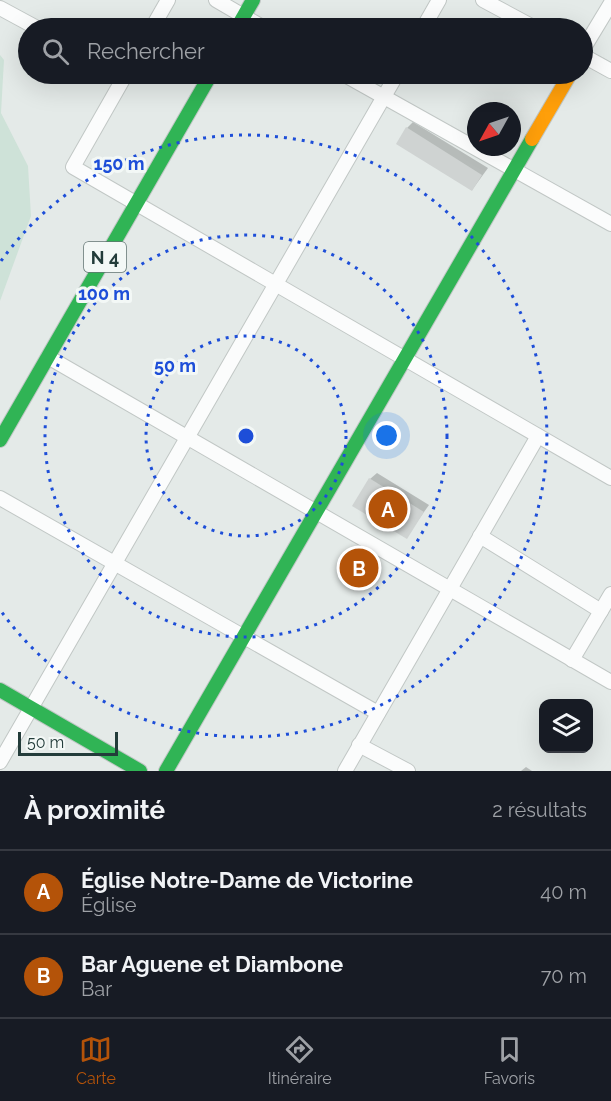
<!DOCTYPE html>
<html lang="fr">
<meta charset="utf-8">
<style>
body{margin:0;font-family:Raleway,sans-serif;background:#242831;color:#f1f3f6}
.controls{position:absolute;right:18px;bottom:18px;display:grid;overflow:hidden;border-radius:12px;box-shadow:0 6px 24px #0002}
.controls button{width:54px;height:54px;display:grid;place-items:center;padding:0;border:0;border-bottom:2px solid #363941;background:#171b24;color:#f1f3f6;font:30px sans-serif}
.compass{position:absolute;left:467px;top:102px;width:54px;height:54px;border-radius:50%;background:#171b24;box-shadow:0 6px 24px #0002;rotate:230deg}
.scale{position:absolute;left:18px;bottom:15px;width:100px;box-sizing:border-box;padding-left:6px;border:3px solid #233c3a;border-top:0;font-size:16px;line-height:21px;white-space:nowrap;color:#233c3a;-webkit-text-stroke:4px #f3f8f6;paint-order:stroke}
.you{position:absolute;left:387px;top:436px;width:21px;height:21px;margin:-15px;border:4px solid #fff;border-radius:50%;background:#1a73e8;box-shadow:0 0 0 9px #1a73e833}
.badge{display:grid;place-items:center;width:39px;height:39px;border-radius:50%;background:#b45309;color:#fff;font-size:20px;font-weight:700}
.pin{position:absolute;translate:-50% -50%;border:3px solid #fff;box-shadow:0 2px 6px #0006}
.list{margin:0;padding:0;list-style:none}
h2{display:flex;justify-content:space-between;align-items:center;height:78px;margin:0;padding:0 24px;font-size:26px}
h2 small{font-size:20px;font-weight:400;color:#9ea1a6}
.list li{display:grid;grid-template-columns:39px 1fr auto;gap:18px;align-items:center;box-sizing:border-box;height:84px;padding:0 24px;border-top:2px solid #363941}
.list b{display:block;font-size:22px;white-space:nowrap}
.list p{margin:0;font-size:20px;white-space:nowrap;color:#9ea1a6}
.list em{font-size:20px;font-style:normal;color:#9ea1a6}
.icon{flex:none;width:33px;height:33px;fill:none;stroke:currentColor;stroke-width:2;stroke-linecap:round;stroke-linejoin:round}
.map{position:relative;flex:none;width:611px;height:771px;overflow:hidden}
.search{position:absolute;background:#171b24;box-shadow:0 6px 24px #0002;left:18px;right:18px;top:18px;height:66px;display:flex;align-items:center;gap:15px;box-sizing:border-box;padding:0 21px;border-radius:33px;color:#9ea1a6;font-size:22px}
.sheet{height:246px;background:#171b24}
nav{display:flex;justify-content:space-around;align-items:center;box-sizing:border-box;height:84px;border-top:2px solid #363941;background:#171b24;font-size:16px;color:#9ea1a6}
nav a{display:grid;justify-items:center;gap:3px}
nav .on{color:#b45309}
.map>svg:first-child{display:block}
.green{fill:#cee2d8}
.shadow{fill:#0003}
.building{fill:#cfd3d2}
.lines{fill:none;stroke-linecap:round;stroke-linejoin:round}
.street-casing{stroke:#c1c7c5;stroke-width:16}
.fast-casing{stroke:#c0c7c5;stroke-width:16}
.slow-casing{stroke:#c0c7c5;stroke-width:16}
.street{stroke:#fbfcfc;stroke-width:14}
.fast{stroke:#30b455;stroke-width:14}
.slow{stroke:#ff9f0a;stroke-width:14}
.ring{fill:none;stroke:#1d4ed8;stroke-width:3;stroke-dasharray:3 6}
.labels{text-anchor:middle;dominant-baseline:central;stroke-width:6;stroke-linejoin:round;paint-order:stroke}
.shield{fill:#f3f8f6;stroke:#617472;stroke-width:1.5}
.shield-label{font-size:18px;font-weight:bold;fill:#233c3a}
.centre{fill:#1d4ed8;stroke:#f3f8f6;stroke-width:3}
.ring-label{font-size:18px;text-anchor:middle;font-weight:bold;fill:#1d4ed8;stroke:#f3f8f6;stroke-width:6;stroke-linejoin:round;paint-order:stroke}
</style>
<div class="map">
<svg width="611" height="771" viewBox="0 0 611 771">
<rect width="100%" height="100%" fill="#e4eae8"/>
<path class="green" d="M0 55 4 60 1 113 28 166 31 216 0 301Z"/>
<g class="shadow">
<path d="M345 20 359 28H337Z"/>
<path d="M413 122 488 168 472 190 407 128Z"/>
<path d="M377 473 429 505 406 537 370 479Z"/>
<path d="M526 767 532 771H521Z"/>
</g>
<g class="building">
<path d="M406 127 482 175 472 191 396 144Z"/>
<path d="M369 478 424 512 407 539 352 506Z"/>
</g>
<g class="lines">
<defs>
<g id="street">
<path d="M216 0 264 28"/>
<path d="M483 0 535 28"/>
<path d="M0 8 37 28"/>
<path d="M152 28 168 0"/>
<path d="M423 28 439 0"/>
<path d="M582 51 611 3"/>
<path d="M582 55 611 71"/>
<path d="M126 74 73 167 611 478"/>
<path d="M343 74 611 224"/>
<path d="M48 357 611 682"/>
<path d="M0 498 378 713"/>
<path d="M480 536 601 611"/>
<path d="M572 660 611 594"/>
<path d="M359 745 408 771"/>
<path d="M0 762 397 74"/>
<path d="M345 771 538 436"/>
</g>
<g id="fast">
<path d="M237 28 253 0"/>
<path d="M0 440 211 74"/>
<path d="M0 690 140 771"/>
<path d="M166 771 532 139"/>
</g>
<path id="slow" d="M532 139 570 74"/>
</defs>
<use href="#street" class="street-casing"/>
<use href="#fast" class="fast-casing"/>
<use href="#slow" class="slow-casing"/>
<use href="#street" class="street"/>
<use href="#fast" class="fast"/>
<use href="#slow" class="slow"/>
</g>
<g class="ring">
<circle cx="246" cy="436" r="100"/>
<circle cx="246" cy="436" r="201"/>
<path d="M1 261A301 301 0 1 1 1 611"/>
</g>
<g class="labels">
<rect class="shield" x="84" y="242" width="42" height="30" rx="4.5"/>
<g class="shield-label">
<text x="105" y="257">N 4</text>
</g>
</g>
<circle cx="246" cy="436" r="9" class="centre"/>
<g class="ring-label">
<text x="119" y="170">150 m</text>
<text x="104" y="300">100 m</text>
<text x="175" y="372">50 m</text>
</g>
</svg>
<div class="controls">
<button><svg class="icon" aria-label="layers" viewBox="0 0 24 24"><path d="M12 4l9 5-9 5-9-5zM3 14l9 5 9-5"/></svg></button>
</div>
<svg class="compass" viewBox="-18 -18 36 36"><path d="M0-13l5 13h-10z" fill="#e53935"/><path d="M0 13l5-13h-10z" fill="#9ea1a6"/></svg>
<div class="scale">50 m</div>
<div class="you"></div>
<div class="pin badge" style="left:388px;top:509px">A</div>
<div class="pin badge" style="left:359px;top:568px">B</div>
<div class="search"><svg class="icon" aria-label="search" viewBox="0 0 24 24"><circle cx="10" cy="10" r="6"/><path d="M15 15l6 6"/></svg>Rechercher</div>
</div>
<section class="sheet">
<h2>À proximité<small>2 résultats</small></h2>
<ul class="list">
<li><span class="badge">A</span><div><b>Église Notre-Dame de Victorine</b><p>Église</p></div><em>40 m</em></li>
<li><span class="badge">B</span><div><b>Bar Aguene et Diambone</b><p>Bar</p></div><em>70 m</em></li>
</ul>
</section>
<nav>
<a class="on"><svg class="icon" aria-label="map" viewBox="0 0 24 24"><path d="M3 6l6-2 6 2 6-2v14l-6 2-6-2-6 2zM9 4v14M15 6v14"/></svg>Carte</a>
<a><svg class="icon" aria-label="directions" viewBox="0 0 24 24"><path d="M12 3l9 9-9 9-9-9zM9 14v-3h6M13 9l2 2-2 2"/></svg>Itinéraire</a>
<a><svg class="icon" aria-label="saved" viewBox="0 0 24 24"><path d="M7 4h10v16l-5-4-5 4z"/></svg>Favoris</a>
</nav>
